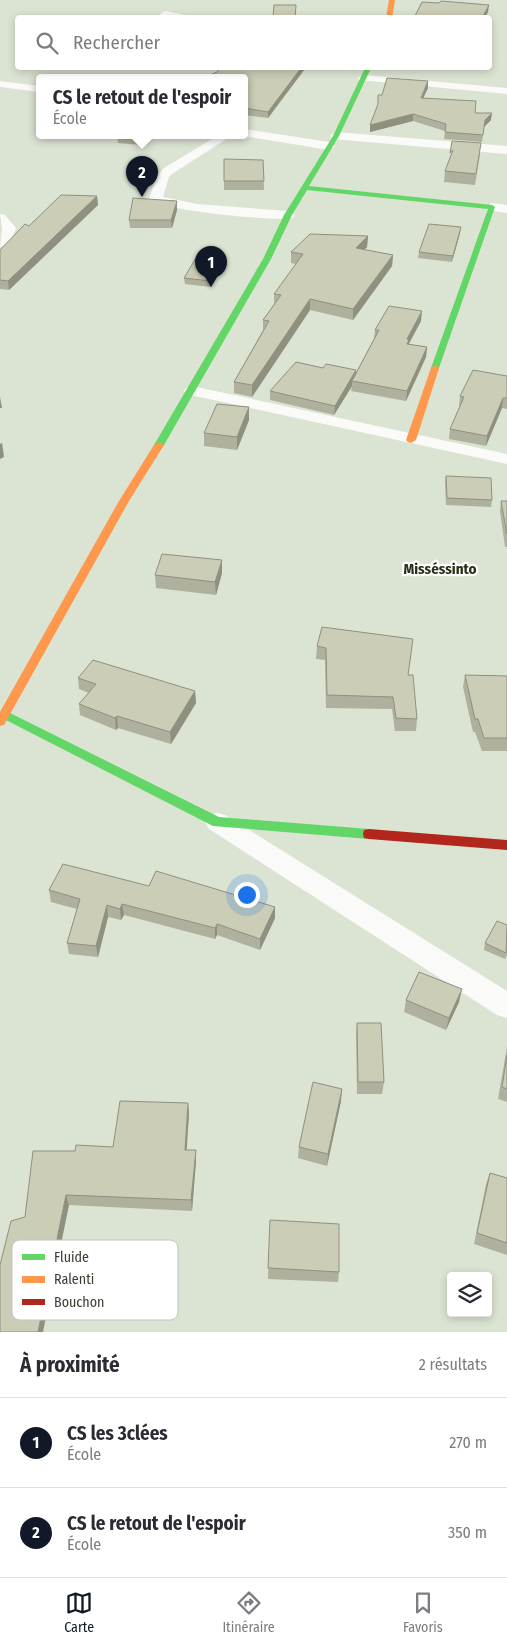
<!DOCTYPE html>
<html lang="fr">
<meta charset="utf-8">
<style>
body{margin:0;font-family:"Fira Sans Condensed",sans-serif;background:#f7f7f7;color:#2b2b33}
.controls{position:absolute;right:15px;bottom:15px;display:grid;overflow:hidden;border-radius:5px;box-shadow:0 2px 8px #0003}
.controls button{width:45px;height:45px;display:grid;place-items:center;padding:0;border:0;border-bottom:1px solid #e1e1e2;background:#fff;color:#2b2b33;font:25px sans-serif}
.you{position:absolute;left:246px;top:894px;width:18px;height:18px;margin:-12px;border:4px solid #fff;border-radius:50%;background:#1a73e8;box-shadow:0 0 0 8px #1a73e833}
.badge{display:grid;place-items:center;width:32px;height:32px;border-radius:50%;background:#111827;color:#fff;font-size:16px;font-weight:700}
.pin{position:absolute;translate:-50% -41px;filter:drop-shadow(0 1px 2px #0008)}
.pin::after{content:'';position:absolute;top:26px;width:18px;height:15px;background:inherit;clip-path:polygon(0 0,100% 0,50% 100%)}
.popup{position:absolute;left:36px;top:74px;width:212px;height:65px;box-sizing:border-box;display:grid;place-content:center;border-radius:5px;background:#fff;filter:drop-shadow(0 1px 4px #0005);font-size:16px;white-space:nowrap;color:#7c7c81}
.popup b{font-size:19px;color:#2b2b33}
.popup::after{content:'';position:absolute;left:50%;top:100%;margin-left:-10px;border:10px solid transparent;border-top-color:#fff}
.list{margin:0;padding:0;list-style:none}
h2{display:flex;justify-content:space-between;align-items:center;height:65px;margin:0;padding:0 20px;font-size:21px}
h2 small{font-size:16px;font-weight:400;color:#7c7c81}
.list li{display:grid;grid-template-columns:32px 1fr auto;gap:15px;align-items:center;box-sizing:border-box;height:90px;padding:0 20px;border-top:1px solid #e1e1e2}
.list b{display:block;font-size:19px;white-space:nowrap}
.list p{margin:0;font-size:16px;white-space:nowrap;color:#7c7c81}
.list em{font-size:16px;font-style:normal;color:#7c7c81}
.icon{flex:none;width:28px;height:28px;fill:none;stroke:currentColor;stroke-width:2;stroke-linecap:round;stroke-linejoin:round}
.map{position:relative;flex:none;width:507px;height:1332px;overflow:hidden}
.search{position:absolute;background:#fff;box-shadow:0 2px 8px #0003;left:15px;right:15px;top:15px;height:55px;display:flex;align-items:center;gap:12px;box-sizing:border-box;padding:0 18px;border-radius:5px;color:#7c7c81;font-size:19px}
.sheet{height:245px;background:#fff}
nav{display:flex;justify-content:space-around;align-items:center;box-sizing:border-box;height:70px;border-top:1px solid #e1e1e2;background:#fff;font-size:14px;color:#7c7c81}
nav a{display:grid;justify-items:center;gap:2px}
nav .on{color:#111827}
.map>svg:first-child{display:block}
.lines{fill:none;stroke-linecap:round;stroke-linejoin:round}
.street{fill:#fafbf8;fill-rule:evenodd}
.fast{fill:#63d668;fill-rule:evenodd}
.slow{fill:#ff974d;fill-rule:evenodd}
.jam{fill:#b3261e;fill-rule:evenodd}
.wall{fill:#afb09d}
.shaded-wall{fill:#8f907f}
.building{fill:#cccdb6;stroke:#8f907f}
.labels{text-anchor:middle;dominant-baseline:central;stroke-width:4.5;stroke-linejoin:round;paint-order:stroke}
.neighbourhood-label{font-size:15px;font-weight:bold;fill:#263117;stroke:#fff}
.key{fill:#fff;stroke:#c4c5c2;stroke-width:1}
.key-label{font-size:14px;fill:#393f32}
</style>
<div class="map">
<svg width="507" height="1332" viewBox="0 0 507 1332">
<rect width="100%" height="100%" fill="#dbe3d2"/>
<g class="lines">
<g class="street">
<path d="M165 11 201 18 162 16 160 14Z"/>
<path d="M363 75 507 88V94L359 80 358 78Z"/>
<path d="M0 81 39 86V92L0 87Z"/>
<path d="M244 129 329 142 335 146 329 150 244 136Z"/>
<path d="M336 132 507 146V154L332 139 330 136Z"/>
<path d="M217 136H231L172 174 169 177 163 197 197 204 288 211 295 215 293 218C276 222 159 210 149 199L157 176 164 168Z"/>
<path d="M492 203 507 205V213L487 210 485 207Z"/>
<path d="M0 214 5 215 16 228C14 236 8 245 0 247L2 229Z"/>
<path d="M192 386 507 454V464L186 394 184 391 186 388Z"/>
<path d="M217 813 225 815 507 991V1018L497 1015 209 829 205 822 209 815Z"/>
</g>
<g class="fast">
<path d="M365 68H371L339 136 309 186 492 205 495 207 439 368 435 371 431 368 488 209 307 190 292 215 271 259 164 445 159 448 156 447 154 445 263 259 284 215 333 136Z"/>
<path d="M6 711 219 817 369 829 374 830 375 834 374 838 369 839 213 826 2 718 0 715 2 712Z"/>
</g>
<g class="slow">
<path d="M389 0H395L392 18H386Z"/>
<path d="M435 365 439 368 416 440 411 443 408 442 406 440 431 368Z"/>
<path d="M159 442 164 445 129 501 4 725 0 726V712L119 501 154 445Z"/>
</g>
<path class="jam" d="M369 829 507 840V850L369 839 364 838 363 834 364 830Z"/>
</g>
<g class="wall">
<path d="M304 70 268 118 244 115V78Z"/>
<path d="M428 81V88L423 98 475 113 491 120 484 127 482 142 444 139 445 131 413 121 370 132 378 105V95H382Z"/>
<path d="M117 136H148L141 145 118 143Z"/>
<path d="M480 154 475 185 444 182 445 171Z"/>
<path d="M263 160 264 190H224V181Z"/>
<path d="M97 196 98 205 9 290 0 289V250L29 226Z"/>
<path d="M177 201V210L172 228H130L129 220Z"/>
<path d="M460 233 452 262 418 258 419 252Z"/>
<path d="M368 236 367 247 364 250 393 255 392 266 353 320 310 310 252 397 234 393V382L263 330V320L274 305V294L296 264 291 263V252Z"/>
<path d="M221 262V269L211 287 185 284 184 278Z"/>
<path d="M421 321 409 344 427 347 426 357 406 401 351 391 352 386 334 415 270 400V391L323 368 356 370V373L374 339 375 330Z"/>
<path d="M507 376V409L502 408 486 446 449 439 450 429 460 406H459L460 396Z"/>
<path d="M249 407V420L237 450 204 446V433Z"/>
<path d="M446 476 492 500 491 507 446 505 445 482Z"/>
<path d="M501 501H507V547H505L500 511Z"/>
<path d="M222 573 216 595 156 588 155 575Z"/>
<path d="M413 639 408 675 417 719 416 731H395L392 709 326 708 325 660 316 659 317 646Z"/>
<path d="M465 675 507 676V751H482L475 732H473L463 687Z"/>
<path d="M78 678 195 691 196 703 171 744 118 728 116 730 80 715 79 704 89 693 79 689Z"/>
<path d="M149 886 275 907V918L260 950 217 935 215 939 124 915 121 920 108 917 98 957 69 954 67 943 77 909 51 902 49 890Z"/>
<path d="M507 925V955L505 959 484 950 485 943Z"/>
<path d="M406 1000 459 1002 446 1030 404 1012Z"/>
<path d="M357 1023 384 1082 382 1094H357L356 1035Z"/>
<path d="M507 1047V1102L498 1099Z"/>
<path d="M341 1101 327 1166 298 1158 299 1147Z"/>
<path d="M188 1103 189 1114 186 1150H196V1161L192 1211 69 1205 25 1217 75 1151 113 1147Z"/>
<path d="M490 1173 507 1178V1255L474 1244 486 1184Z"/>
<path d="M270 1220 339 1272 338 1282 268 1279Z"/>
</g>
<g class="shaded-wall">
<path d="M489 5 488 12 485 18H482Z"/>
<path d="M301 68H305L304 70 268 118V112Z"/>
<path d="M428 81V88L420 105 421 98Z"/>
<path d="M492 113 491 120 484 127 482 142 485 120Z"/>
<path d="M413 114V121L370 132V125Z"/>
<path d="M142 136H148L141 145V138Z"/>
<path d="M97 196 98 205 9 290 8 281Z"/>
<path d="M177 201V210L172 228 171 220Z"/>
<path d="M461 227 460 233 452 262 453 256Z"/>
<path d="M368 236 367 247 355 259 356 248Z"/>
<path d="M393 255 392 266 353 320V309Z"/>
<path d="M221 262V269L211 287V281Z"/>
<path d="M310 299V310L252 397V385Z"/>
<path d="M422 311 421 321 409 343 408 350 406 354 407 339Z"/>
<path d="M427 347 426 357 406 401 407 391Z"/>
<path d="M356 370V379L352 381V386L334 415 335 406Z"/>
<path d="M0 397 2 408H0Z"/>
<path d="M503 398 502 408 486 446 487 436Z"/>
<path d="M249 407V420L237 450V437Z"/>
<path d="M2 443 4 457 0 459V444Z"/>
<path d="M222 560V573L216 595 215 582Z"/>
<path d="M195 691 196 703 171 744 170 732Z"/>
<path d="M117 716 118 728 116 730 115 718Z"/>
<path d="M122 904 124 915 121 920 120 909Z"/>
<path d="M107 905 108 917 98 957 96 946Z"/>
<path d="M275 907V918L260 950V939Z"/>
<path d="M217 924V935L215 939V928Z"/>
<path d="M462 989 459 1002 446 1030 449 1018Z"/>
<path d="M342 1089 341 1101 327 1166 328 1154Z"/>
<path d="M188 1103 189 1114 186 1160 185 1150Z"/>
<path d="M196 1150V1161L192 1211 191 1200Z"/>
<path d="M66 1195 69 1205 43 1332H38Z"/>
</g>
<g class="building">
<path d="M441 1 489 5 482 18H414L422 2 439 3Z"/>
<path d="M274 5H296L295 18H273Z"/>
<path d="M220 68H301L268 112 244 108V78H204L217 72Z"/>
<path d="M387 78 428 81 421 98 476 101 475 113H492L485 120 483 135 445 132 446 124 413 114 370 125 378 104V95H382Z"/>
<path d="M117 136H142L141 138Z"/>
<path d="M452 141 481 143 476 174 445 171 453 150 450 153Z"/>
<path d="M224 159 263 160 264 181H224Z"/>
<path d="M61 195 97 196 8 281 0 280V250L25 224 29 226Z"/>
<path d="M133 198 177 201 171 220H129Z"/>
<path d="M429 224 461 227 453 256 419 252Z"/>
<path d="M310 234 368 236 356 248 393 255 353 309 310 299 252 385 234 382 269 321 263 320 281 295 274 294 303 254 291 252Z"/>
<path d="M199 253 221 262 211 281 184 278Z"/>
<path d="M389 306 422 311 407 339 409 340 407 344 427 347 407 391 352 381 379 330H375Z"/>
<path d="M296 362 323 368 326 364 356 370 335 406 270 391Z"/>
<path d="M473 370 507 376V398H503L487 436 450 429 464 397 460 396Z"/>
<path d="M217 404 249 407 237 437 204 433Z"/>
<path d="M446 476 491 478 492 500 447 498Z"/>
<path d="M501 501H507V534Z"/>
<path d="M162 554 222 560 215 582 155 575Z"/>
<path d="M322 627 413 639 408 675H413L417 719 396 718 393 697 327 695 326 648 317 646Z"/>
<path d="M93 660 195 691 170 732 117 716 115 718 79 704 96 684 78 678Z"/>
<path d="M465 675 507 676V738H484L478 719H475Z"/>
<path d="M63 864 149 886 156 871 275 907 260 939 217 924 215 928 122 904 120 909 107 905 96 946 67 943 80 899 49 890Z"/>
<path d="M497 921 507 925 506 953 485 943Z"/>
<path d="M419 972 462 989 449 1018 406 1000Z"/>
<path d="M357 1023H381L384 1082H358Z"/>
<path d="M507 1055V1089L502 1087Z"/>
<path d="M313 1082 342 1089 328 1154 299 1147Z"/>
<path d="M120 1101 188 1103 185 1150H196L191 1200 66 1195 38 1332H0V1265L11 1221 25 1217 33 1151H75L76 1145 113 1147Z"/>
<path d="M490 1173 507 1178V1243L477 1233Z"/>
<path d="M270 1220 339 1224V1272L268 1268Z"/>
</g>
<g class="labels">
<g class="neighbourhood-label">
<text x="440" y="569">Misséssinto</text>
</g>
</g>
<rect x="12" y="1240" width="166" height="80" rx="8" class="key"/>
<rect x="22" y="1254" width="23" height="6" fill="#63d668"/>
<rect x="22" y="1276" width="23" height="7" fill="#ff974d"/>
<rect x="22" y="1299" width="23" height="6" fill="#b3261e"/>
<g class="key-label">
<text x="54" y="1262">Fluide</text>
<text x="54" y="1284">Ralenti</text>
<text x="54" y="1307">Bouchon</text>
</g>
</svg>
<div class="controls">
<button><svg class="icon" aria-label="layers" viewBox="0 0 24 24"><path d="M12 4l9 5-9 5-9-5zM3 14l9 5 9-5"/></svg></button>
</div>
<div class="you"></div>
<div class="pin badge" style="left:211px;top:287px">1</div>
<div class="pin badge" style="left:142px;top:197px">2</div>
<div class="popup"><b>CS le retout de l'espoir</b>École</div>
<div class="search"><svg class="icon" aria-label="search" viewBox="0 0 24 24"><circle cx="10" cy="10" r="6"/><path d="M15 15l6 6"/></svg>Rechercher</div>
</div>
<section class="sheet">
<h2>À proximité<small>2 résultats</small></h2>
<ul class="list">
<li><span class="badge">1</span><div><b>CS les 3clées</b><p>École</p></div><em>270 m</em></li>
<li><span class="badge">2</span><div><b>CS le retout de l'espoir</b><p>École</p></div><em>350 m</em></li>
</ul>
</section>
<nav>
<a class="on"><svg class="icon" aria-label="map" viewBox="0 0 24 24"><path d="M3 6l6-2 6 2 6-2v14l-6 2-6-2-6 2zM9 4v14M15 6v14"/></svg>Carte</a>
<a><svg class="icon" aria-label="directions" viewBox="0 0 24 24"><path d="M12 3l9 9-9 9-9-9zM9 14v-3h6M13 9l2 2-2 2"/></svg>Itinéraire</a>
<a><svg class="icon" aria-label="saved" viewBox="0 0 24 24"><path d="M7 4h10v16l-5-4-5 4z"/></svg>Favoris</a>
</nav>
